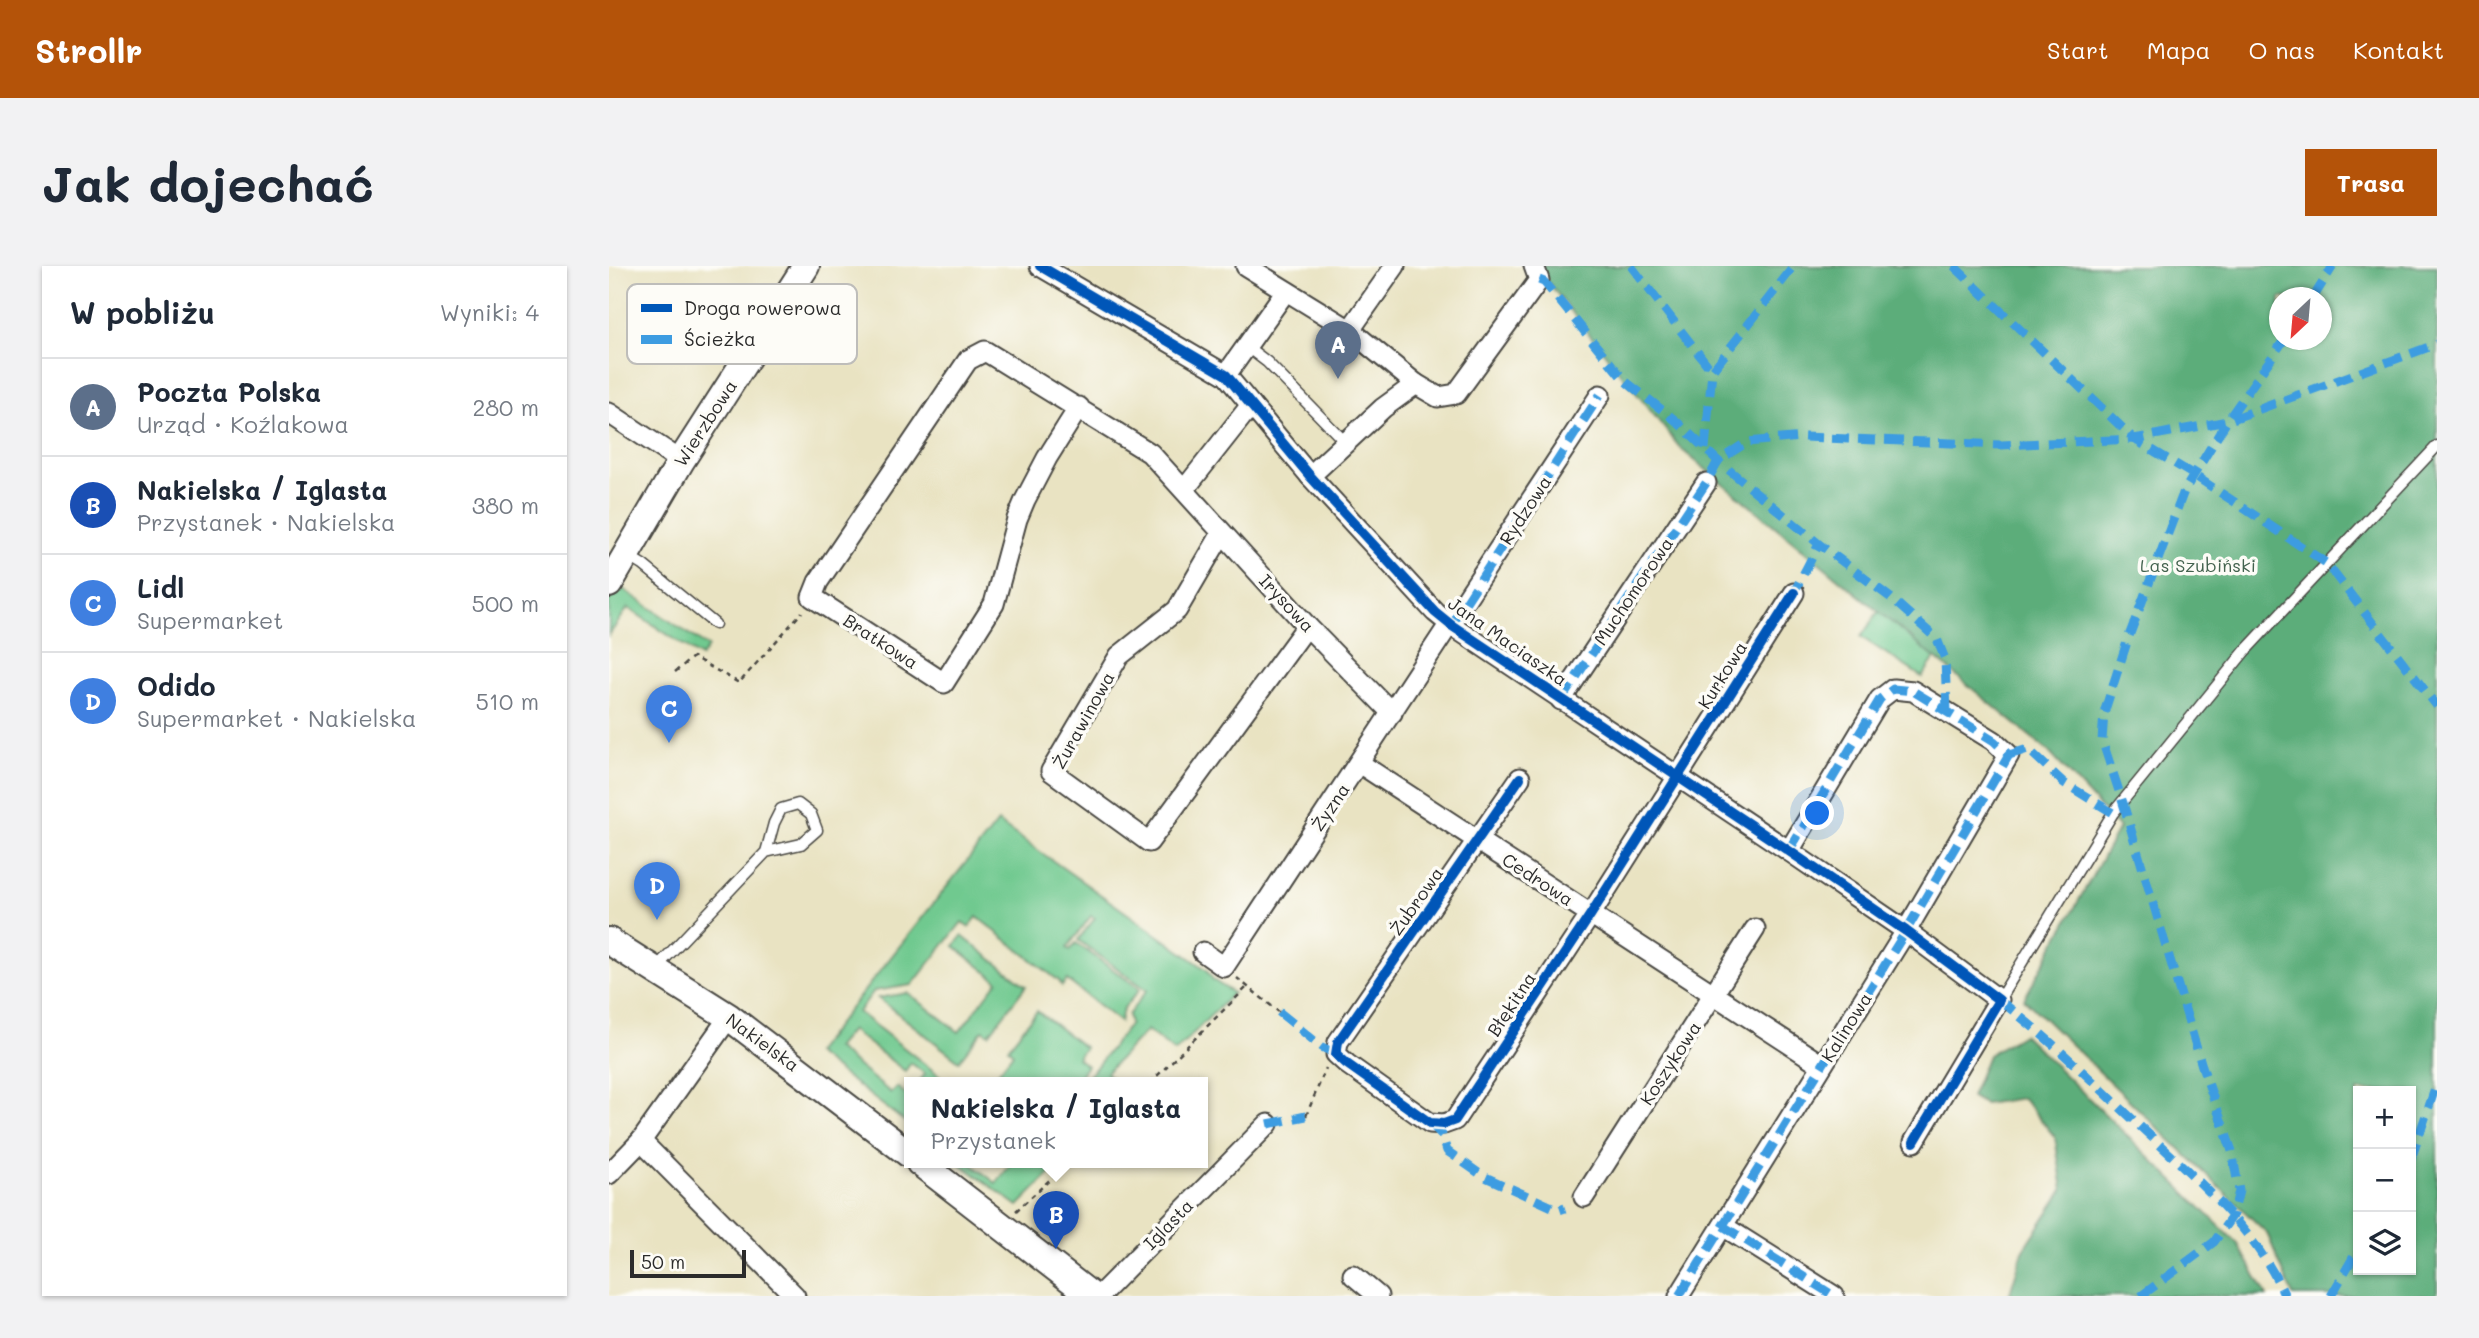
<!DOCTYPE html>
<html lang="pl">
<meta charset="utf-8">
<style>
body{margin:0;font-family:Mali,sans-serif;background:#f2f2f3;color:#1f2937}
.controls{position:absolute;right:21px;bottom:21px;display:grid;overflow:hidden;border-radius:0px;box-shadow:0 2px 5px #0004}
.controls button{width:63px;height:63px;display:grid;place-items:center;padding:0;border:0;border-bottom:2px solid #e0e1e3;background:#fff;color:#1f2937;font:35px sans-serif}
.compass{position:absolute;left:1660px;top:21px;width:63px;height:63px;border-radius:50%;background:#fff;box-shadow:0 2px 5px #0004;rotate:206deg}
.scale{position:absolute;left:21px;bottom:18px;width:116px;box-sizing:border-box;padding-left:7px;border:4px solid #2b2b2b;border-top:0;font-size:19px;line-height:24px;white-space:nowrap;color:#2b2b2b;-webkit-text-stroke:5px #fdfcf7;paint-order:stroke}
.you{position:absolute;left:1209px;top:548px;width:24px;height:24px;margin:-18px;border:5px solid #fff;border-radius:50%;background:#1a73e8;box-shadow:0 0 0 10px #1a73e833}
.badge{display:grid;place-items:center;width:46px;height:46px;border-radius:50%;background:#b45309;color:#fff;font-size:23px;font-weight:700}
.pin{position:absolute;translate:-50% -58px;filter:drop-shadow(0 2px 4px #0008)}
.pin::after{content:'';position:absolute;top:37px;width:24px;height:21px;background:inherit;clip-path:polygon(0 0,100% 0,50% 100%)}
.popup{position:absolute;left:295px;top:811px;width:304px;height:91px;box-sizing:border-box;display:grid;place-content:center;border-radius:0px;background:#fff;filter:drop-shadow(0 2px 5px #0005);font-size:23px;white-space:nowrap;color:#747a83}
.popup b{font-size:26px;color:#1f2937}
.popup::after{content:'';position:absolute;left:50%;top:100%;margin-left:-14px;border:14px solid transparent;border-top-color:#fff}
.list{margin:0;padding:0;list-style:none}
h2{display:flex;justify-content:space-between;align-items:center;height:91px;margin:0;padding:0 28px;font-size:30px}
h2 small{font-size:23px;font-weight:400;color:#747a83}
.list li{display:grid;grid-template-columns:46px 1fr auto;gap:21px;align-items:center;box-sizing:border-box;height:98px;padding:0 28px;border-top:2px solid #e0e1e3}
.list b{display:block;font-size:26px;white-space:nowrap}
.list p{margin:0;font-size:23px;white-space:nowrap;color:#747a83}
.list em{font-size:23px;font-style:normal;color:#747a83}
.icon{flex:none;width:38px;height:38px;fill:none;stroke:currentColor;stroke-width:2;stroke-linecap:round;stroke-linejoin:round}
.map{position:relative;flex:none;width:1828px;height:1030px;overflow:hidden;border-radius:0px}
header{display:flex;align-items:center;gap:42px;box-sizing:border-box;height:98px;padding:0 35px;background:#b45309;color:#fff}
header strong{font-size:33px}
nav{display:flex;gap:38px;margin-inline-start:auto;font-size:24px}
.intro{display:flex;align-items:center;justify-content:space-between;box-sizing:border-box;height:168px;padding:0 42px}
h1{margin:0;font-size:49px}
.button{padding:18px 32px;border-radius:0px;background:#b45309;color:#fff;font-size:24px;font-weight:700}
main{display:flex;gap:42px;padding:0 42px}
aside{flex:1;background:#fff;border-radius:0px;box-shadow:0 2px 5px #0004}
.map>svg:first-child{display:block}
.green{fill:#70c98f;stroke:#4e7a5d;stroke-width:2}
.forest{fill:#5cad7a;stroke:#446c52;stroke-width:2;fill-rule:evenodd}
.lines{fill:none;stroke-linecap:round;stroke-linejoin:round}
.lane-casing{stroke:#484742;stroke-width:13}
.street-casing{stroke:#484742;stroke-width:23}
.secondary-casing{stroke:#484742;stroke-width:30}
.path{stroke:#484742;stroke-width:2.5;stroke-dasharray:5 5;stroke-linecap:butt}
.lane{stroke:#fff;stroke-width:10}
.street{stroke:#fff;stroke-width:19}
.secondary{stroke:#fff;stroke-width:26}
.quiet{stroke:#3d9ce1;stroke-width:9;stroke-dasharray:18 9;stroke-linecap:butt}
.cycleway-casing{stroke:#fdfcf7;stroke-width:15}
.cycleway{stroke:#0057b8;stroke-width:10}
.labels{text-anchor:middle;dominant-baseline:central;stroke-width:7;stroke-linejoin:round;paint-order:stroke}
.street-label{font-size:18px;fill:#2b2b2b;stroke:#fdfcf7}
.park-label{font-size:18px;fill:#43624e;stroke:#fdfcf7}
.key{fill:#fdfcf7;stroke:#bebdba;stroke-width:2}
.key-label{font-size:19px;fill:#2b2b2b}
</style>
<header>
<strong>Strollr</strong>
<nav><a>Start</a><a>Mapa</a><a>O nas</a><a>Kontakt</a></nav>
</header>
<div class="intro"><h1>Jak dojechać</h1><a class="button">Trasa</a></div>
<main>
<aside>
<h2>W pobliżu<small>Wyniki: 4</small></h2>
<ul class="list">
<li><span class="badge" style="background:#5c6f8a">A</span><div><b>Poczta Polska</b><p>Urząd · Koźlakowa</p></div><em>280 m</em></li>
<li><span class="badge" style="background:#1a4fb4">B</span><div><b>Nakielska / Iglasta</b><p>Przystanek · Nakielska</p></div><em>380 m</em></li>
<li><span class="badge" style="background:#3f7fe0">C</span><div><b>Lidl</b><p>Supermarket</p></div><em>500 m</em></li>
<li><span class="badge" style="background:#3f7fe0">D</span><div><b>Odido</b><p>Supermarket · Nakielska</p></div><em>510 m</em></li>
</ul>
</aside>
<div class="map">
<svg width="1828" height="1030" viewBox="0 0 1828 1030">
<rect width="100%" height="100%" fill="#fdfcf7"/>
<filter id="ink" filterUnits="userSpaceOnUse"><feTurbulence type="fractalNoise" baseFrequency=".0143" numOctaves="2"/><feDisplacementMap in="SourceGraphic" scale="14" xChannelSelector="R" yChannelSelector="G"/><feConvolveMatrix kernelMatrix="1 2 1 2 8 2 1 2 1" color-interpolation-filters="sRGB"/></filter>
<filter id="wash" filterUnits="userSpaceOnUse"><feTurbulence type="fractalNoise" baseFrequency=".00686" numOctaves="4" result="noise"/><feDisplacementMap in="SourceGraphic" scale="28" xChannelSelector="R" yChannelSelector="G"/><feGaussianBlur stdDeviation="1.57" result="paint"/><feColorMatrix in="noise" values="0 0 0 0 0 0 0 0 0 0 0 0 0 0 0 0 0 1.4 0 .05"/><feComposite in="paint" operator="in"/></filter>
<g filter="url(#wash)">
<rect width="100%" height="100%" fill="#e9e3c2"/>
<g class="green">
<path d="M8 319 99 381 92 391 19 342 0 369V334Z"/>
<path d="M1271 343 1332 383 1313 411 1252 371Z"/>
<path d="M389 556 598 704 604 714 624 727 566 786 538 764 497 807 508 817H478L477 814 521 758 519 749 538 724 469 674 486 652 482 650 458 682 461 684 467 677 531 723 514 743 511 756 458 714 453 720 450 715 368 651 360 661 353 656 303 719 265 725 249 746 331 810 326 817H309L316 808 302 797 296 805 242 764 227 782 282 827 288 821 300 831V859L206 787Z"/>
<path d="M353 670 417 720 380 768 374 764 350 795 269 732 299 727 350 766 389 715 345 680Z"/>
<path d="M428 745 476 782 468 792 478 800 465 817H381L404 787 399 782Z"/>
<path d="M350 897H361L387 917 403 897H452L409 940Z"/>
</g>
<g class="forest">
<path d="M926 0H1828V1030H1684L1658 967 1415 733 1510 562 1439 485 1072 183ZM1671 32H1713V74H1671ZM1749 825H1802V1004H1749Z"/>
<path d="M1414 768 1629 978 1658 1030H1400L1414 985 1454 924 1446 871 1414 832 1375 838 1362 831 1379 789Z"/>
</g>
</g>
<g filter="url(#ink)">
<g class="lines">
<defs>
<g id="lane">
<path d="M637 80 658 96 737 177"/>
<path d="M19 290 34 299 106 358"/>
<path d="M46 703 157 586 165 557 172 543 189 538 202 548 208 564 192 578 157 586"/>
<path d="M1390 734 1504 547 1636 385 1828 180"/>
</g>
<g id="street">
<path d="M431 0 617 109 701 210 826 346 842 359 1180 585 1297 665 1390 734 1305 876"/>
<path d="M637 0 741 64 807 118 829 131 847 128 930 14 925 0"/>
<path d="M741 64 786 0"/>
<path d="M617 109 676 26"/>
<path d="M470 141 438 192 416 234 408 253 385 338 335 417 203 331 209 316 359 94 376 85 541 187 698 360 783 447"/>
<path d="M0 147 72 195"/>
<path d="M701 210 774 142 807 118"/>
<path d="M575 224 642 139"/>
<path d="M613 267 568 344 510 390 442 505 540 576 698 360"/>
<path d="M952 434 1097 217"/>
<path d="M750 497 1213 799"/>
<path d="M911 512 729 776 727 788 738 798 821 857 835 858 846 854 982 648 1185 327"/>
<path d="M594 686 615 701 991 129"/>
<path d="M32 875 186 1030"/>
<path d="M0 908 32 875 120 751"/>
<path d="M975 931 1146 663"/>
<path d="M1114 960 1225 1030"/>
<path d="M744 1009 769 1030"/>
<path d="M490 1030 659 858"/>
<path d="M1070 1030 1297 665 1400 489 1385 475 1304 425 1284 423 1271 433 1180 585"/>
</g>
<g id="secondary">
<path d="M0 318 72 195 197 0"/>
<path d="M0 675 120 751 300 888"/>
<path d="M311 897 483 1030"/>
</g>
</defs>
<use href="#lane" class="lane-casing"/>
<use href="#street" class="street-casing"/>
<use href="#secondary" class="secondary-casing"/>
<g class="path">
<path d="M66 406 84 391 130 417 193 346"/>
<path d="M628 712 670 746"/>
<path d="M541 817 639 720"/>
<path d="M697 850 717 802"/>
<path d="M407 945 459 897"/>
</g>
<use href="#lane" class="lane"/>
<use href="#street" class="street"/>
<use href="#secondary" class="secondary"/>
<g class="quiet">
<path d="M1022 0 1103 105"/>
<path d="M1345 0 1525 173 1618 155 1828 78"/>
<path d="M930 14 935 16 1016 115 1066 154 1109 195 1210 278 1282 332 1328 373 1336 393 1338 446"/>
<path d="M1704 32 1724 0"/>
<path d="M1096 183 1103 105 1185 0"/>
<path d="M1182 332 1210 278"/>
<path d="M842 359 991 129"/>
<path d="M952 434 1097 217 1109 195 1138 176 1193 171 1393 179 1525 173 1585 209 1717 297 1828 440"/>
<path d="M1400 489 1419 483 1455 517 1504 547"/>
<path d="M1180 585 1271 433 1284 423 1304 425 1385 475 1400 489"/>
<path d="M1390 734C1442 773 1487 819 1534 863 1588 914 1645 961 1676 1030"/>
<path d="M670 746 713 781 727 788"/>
<path d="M821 857 833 869 838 885 874 910 950 944 956 942"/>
<path d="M659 858 697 850"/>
<path d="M1802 893 1828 817"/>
<path d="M1114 960 1225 1030"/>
<path d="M1070 1030 1297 665 1400 489"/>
<path d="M1532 1030 1605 976 1624 949 1630 925 1623 885 1593 800 1514 537 1493 474 1495 447 1519 373 1575 225 1618 155 1675 74"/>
<path d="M1722 1030 1749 983"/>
</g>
<defs>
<g id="cycleway">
<path d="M431 0 617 109 701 210 826 346 842 359 1180 585 1297 665 1390 734 1305 876"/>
<path d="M911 512 729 776 727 788 738 798 821 857 835 858 846 854 982 648 1185 327"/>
</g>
</defs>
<use href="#cycleway" class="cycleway-casing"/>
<use href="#cycleway" class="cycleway"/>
</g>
</g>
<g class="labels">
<g class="street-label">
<text transform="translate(96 157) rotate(-57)">Wierzbowa</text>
<text transform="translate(916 244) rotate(-57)">Rydzowa</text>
<text transform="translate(1024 325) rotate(-56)">Muchomorowa</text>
<text transform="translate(678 337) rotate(47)">Irysowa</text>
<text transform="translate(272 375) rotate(33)">Bratkowa</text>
<text transform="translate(899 375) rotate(35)">Jana Maciaszka</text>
<text transform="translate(1113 409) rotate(-58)">Kurkowa</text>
<text transform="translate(474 454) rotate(-61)">Żurawinowa</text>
<text transform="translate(721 541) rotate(-56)">Żyzna</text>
<text transform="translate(929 613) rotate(33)">Cedrowa</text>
<text transform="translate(807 635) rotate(-55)">Żubrowa</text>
<text transform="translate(902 738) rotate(-57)">Błękitna</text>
<text transform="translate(1237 761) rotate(-58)">Kalinowa</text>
<text transform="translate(154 776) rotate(36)">Nakielska</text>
<text transform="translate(1061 797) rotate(-57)">Koszykowa</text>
<text transform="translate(559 958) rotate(-46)">Iglasta</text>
</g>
<g class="park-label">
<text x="1589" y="299">Las Szubiński</text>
</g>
</g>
<rect x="18" y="18" width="230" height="80" rx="10" class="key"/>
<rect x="32" y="38" width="31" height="8" fill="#0057b8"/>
<rect x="32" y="69" width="31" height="9" fill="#3d9ce1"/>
<g class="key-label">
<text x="75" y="49">Droga rowerowa</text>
<text x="75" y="80">Ścieżka</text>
</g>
</svg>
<div class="controls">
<button>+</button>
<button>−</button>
<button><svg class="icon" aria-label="layers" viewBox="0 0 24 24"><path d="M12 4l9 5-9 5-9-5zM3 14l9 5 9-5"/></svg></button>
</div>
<svg class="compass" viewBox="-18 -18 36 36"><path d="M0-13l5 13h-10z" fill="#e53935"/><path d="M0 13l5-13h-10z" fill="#747a83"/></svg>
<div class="scale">50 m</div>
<div class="you"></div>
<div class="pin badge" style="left:729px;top:113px;background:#5c6f8a">A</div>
<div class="pin badge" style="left:447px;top:983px;background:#1a4fb4">B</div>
<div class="popup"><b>Nakielska / Iglasta</b>Przystanek</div>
<div class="pin badge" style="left:60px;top:477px;background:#3f7fe0">C</div>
<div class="pin badge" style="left:48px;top:654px;background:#3f7fe0">D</div>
</div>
</main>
